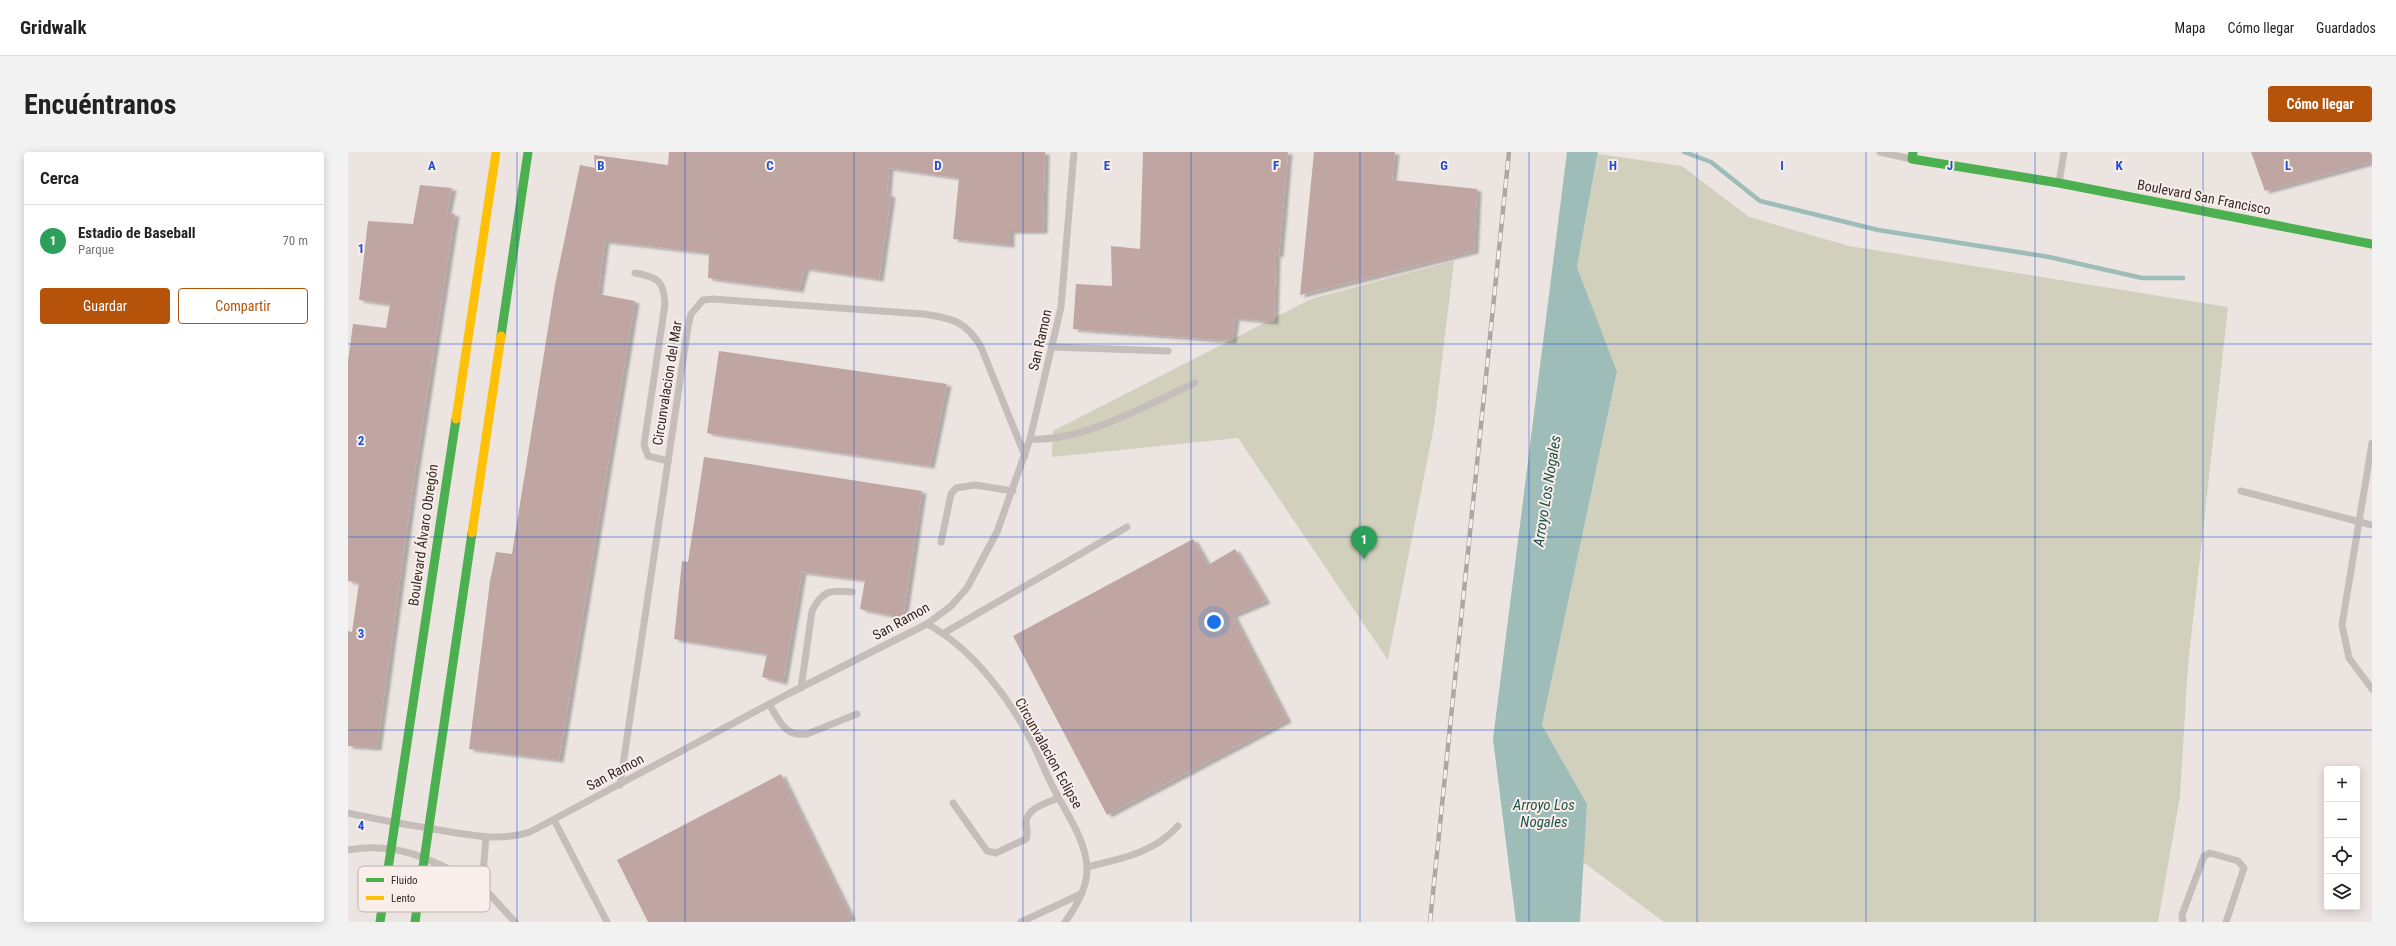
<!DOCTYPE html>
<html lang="es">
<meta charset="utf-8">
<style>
body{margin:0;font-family:"Roboto Condensed",sans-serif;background:#f2f2f2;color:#222}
.controls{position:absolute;right:12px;bottom:12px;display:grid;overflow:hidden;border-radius:4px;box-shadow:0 2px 10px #0003}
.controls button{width:36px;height:36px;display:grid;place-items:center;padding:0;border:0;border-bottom:1px solid #e0e0e0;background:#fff;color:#222;font:20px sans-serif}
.you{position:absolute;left:866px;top:470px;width:14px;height:14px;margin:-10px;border:3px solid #fff;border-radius:50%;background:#1a73e8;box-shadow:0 0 0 6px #1a73e833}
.badge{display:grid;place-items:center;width:26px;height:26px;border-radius:50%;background:#b45309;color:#fff;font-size:13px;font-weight:700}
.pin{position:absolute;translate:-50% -33px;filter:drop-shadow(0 1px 2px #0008)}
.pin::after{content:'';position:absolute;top:21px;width:14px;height:12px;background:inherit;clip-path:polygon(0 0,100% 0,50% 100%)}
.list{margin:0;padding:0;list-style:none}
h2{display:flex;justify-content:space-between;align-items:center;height:52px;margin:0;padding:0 16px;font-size:17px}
h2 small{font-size:13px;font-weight:400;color:#767676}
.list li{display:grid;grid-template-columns:26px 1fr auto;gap:12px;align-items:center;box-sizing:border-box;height:72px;padding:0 16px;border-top:1px solid #e0e0e0}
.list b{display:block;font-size:15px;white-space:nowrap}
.list p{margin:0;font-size:13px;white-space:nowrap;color:#767676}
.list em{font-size:13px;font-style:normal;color:#767676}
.actions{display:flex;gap:8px;padding:12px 16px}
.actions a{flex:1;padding:9px 0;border:1px solid #b45309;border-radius:4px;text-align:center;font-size:14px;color:#b45309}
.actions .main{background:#b45309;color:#fff}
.icon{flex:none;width:22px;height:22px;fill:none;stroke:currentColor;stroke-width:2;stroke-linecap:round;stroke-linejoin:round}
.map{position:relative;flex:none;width:2024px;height:770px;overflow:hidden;border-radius:4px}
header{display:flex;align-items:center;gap:24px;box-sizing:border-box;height:56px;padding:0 20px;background:#fff;border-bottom:1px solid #e0e0e0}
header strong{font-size:19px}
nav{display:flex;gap:22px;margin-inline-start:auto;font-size:14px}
.intro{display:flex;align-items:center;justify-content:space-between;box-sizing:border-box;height:96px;padding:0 24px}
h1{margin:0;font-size:28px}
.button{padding:10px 18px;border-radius:4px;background:#b45309;color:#fff;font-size:14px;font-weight:700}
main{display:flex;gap:24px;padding:0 24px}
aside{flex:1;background:#fff;border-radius:4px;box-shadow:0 2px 10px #0003}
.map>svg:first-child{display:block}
.green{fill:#d0d0bc}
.water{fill:#9ebdb8}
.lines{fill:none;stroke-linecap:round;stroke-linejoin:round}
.stream{stroke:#9ebdb8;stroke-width:4.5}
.building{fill:#bfa6a3;filter:url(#shadow)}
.lane{stroke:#c5bdba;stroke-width:7}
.fast{stroke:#4caf50;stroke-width:9}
.slow{stroke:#ffc107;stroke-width:9}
.rail-casing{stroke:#ada7a4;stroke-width:4.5}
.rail{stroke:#f9eee9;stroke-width:3;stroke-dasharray:9;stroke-linecap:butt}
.grid{fill:none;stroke:#1d4ed8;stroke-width:1;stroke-opacity:0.55}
.labels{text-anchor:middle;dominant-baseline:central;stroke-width:4;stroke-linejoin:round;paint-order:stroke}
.street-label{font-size:14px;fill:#362a28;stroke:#f9eee9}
.water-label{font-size:15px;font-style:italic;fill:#20554f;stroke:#f9eee9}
.key{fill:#f9eee9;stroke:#beb3af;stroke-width:1}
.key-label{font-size:11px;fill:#362a28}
.grid-label{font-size:13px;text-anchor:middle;font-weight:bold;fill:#1d4ed8;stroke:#f9eee9;stroke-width:4;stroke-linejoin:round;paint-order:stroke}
</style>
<header>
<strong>Gridwalk</strong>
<nav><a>Mapa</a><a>Cómo llegar</a><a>Guardados</a></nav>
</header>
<div class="intro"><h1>Encuéntranos</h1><a class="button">Cómo llegar</a></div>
<main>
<aside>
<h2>Cerca<small></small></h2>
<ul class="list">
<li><span class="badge" style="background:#2e9e5b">1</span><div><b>Estadio de Baseball</b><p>Parque</p></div><em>70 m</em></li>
</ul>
<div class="actions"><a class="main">Guardar</a><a>Compartir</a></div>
</aside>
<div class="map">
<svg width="2024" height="770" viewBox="0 0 2024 770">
<defs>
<filter id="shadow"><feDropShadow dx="4.5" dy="2.5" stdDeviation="1" flood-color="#0004"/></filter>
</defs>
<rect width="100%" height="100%" fill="#ece4e1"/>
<g class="green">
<path d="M1250 2 1334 14 1401 65 1501 94 1880 155 1840 513 1832 644 1810 770H1316L1235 710 1239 652 1194 573 1269 221 1229 115Z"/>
<path d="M1106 109 1086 274 1040 508 890 286 704 305 705 279 963 147Z"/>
</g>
<path class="water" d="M1219 0H1250L1229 115 1269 220 1194 573 1239 652 1232 770H1168L1145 587Z"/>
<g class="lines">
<path class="stream" d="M1336 0 1363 10 1412 49 1530 78 1701 105 1794 126H1835"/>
</g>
<g class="building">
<path d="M321 0H697L695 79H662V93L605 87 611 26 541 16 539 42 543 43 531 127 457 116 451 138 360 126 361 101 257 89 250 142 287 149 211 608 121 597 142 429 148 400 164 402 207 133 232 13 247 16 246 3 320 13Z"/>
<path d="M795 0H940L931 103 928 102 926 170 887 166 884 189 725 177 728 132 764 134 763 94 792 97Z"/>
<path d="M966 0H1047L1044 28 1129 37 1126 99 952 143Z"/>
<path d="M1903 0H2024V10L1917 39Z"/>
<path d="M72 33 104 36 99 61 107 62 66 326 29 596 0 594V479L4 480 11 431 0 429V209L5 172 38 176 42 152 11 148 20 69 65 72Z"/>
<path d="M371 199 599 232 582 314 359 281Z"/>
<path d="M356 305 574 339 555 466 512 457 517 428 454 420 435 530 414 525 419 502 326 487 334 409 340 410Z"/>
<path d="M845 387 860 413 887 397 918 449 885 463 939 568 759 663 665 484Z"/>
<path d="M433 622 503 765 493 770H300L269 708Z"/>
</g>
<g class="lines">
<g class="lane">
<path d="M1532 0 1563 7"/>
<path d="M1711 31 1716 0"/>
<path d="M287 121C309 125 316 128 317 152L296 293 300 304 320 309"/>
<path d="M704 195 820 199"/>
<path d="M682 287C735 290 798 253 847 231"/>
<path d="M2024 291 1994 473 2001 506 2024 537"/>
<path d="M1893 339 2024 373"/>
<path d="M593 390 603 342 608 336 627 333 665 339"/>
<path d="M579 472C624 496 661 546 684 590 692 606 698 622 706 637 718 661 737 686 739 715 740 734 728 755 717 770"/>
<path d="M596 481 779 375"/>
<path d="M453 536 464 459C474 438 483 438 504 440"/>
<path d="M421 552C432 569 436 585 459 582L509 562"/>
<path d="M272 633 340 175 343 162 355 148 365 147 575 162C604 166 618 169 633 195L677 304"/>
<path d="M605 651 639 699 648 701 678 687C681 682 678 677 678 671 678 656 699 651 710 646"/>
<path d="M0 661C30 668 60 673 91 678 122 683 152 690 182 680L440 542 579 472 603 454 619 436 649 380 682 287 713 155 726 0"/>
<path d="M206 668 259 770"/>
<path d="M138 685 134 734 167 770"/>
<path d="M0 698C52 688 90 711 134 734"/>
<path d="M739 715C772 707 806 701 830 674"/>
<path d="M673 770 733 742"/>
<path d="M1835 770 1834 763 1856 704 1862 701 1890 709 1896 716 1878 770"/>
</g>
<g class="fast">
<path d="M1565 0 1564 7 1711 31 2024 92"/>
<path d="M153 184 180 0"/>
<path d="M32 770 108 267"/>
<path d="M67 770 124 381"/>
</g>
<g class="slow">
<path d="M108 267 148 0"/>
<path d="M124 381 153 184"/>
</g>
<defs>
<path id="rail" d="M1082 770 1161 0"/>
</defs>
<use href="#rail" class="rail-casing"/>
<use href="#rail" class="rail"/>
</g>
<path class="grid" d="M169 0V770M337 0V770M506 0V770M675 0V770M843 0V770M1012 0V770M1181 0V770M1349 0V770M1518 0V770M1687 0V770M1855 0V770M0 192H2024M0 385H2024M0 578H2024"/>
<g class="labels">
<g class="street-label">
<text transform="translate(1856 45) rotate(11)">Boulevard San Francisco</text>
<text transform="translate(692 188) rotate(-77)">San Ramon</text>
<text transform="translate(319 231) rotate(-81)">Circunvalacion del Mar</text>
<text transform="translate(75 383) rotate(-82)">Boulevard Álvaro Obregón</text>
<text transform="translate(553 469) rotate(-29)">San Ramon</text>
<text transform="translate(701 601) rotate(61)">Circunvalacion Eclipse</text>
<text transform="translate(267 620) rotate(-28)">San Ramon</text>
</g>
<g class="water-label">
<text transform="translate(1199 339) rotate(-81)">Arroyo Los Nogales</text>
<text x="1196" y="653">Arroyo Los<tspan x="1196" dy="17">Nogales</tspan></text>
</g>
</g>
<rect x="10" y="714" width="132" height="46" rx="6" class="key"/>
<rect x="18" y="726" width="18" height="4" fill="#4caf50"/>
<rect x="18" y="744" width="18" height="4" fill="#ffc107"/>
<g class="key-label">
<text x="43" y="732">Fluido</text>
<text x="43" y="750">Lento</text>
</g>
<g class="grid-label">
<text x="84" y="18">A</text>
<text x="253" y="18">B</text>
<text x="422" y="18">C</text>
<text x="590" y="18">D</text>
<text x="759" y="18">E</text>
<text x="928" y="18">F</text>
<text x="1096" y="18">G</text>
<text x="1265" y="18">H</text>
<text x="1434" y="18">I</text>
<text x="1602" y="18">J</text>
<text x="1771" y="18">K</text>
<text x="1940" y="18">L</text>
<text x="13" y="101">1</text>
<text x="13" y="293">2</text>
<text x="13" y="486">3</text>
<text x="13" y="678">4</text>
</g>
</svg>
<div class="controls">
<button>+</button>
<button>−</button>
<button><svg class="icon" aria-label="locate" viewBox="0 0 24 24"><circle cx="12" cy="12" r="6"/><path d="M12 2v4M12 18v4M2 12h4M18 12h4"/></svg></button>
<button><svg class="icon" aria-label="layers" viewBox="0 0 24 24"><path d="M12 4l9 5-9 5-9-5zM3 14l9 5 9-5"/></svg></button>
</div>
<div class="you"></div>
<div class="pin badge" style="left:1016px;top:407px;background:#2e9e5b">1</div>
</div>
</main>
